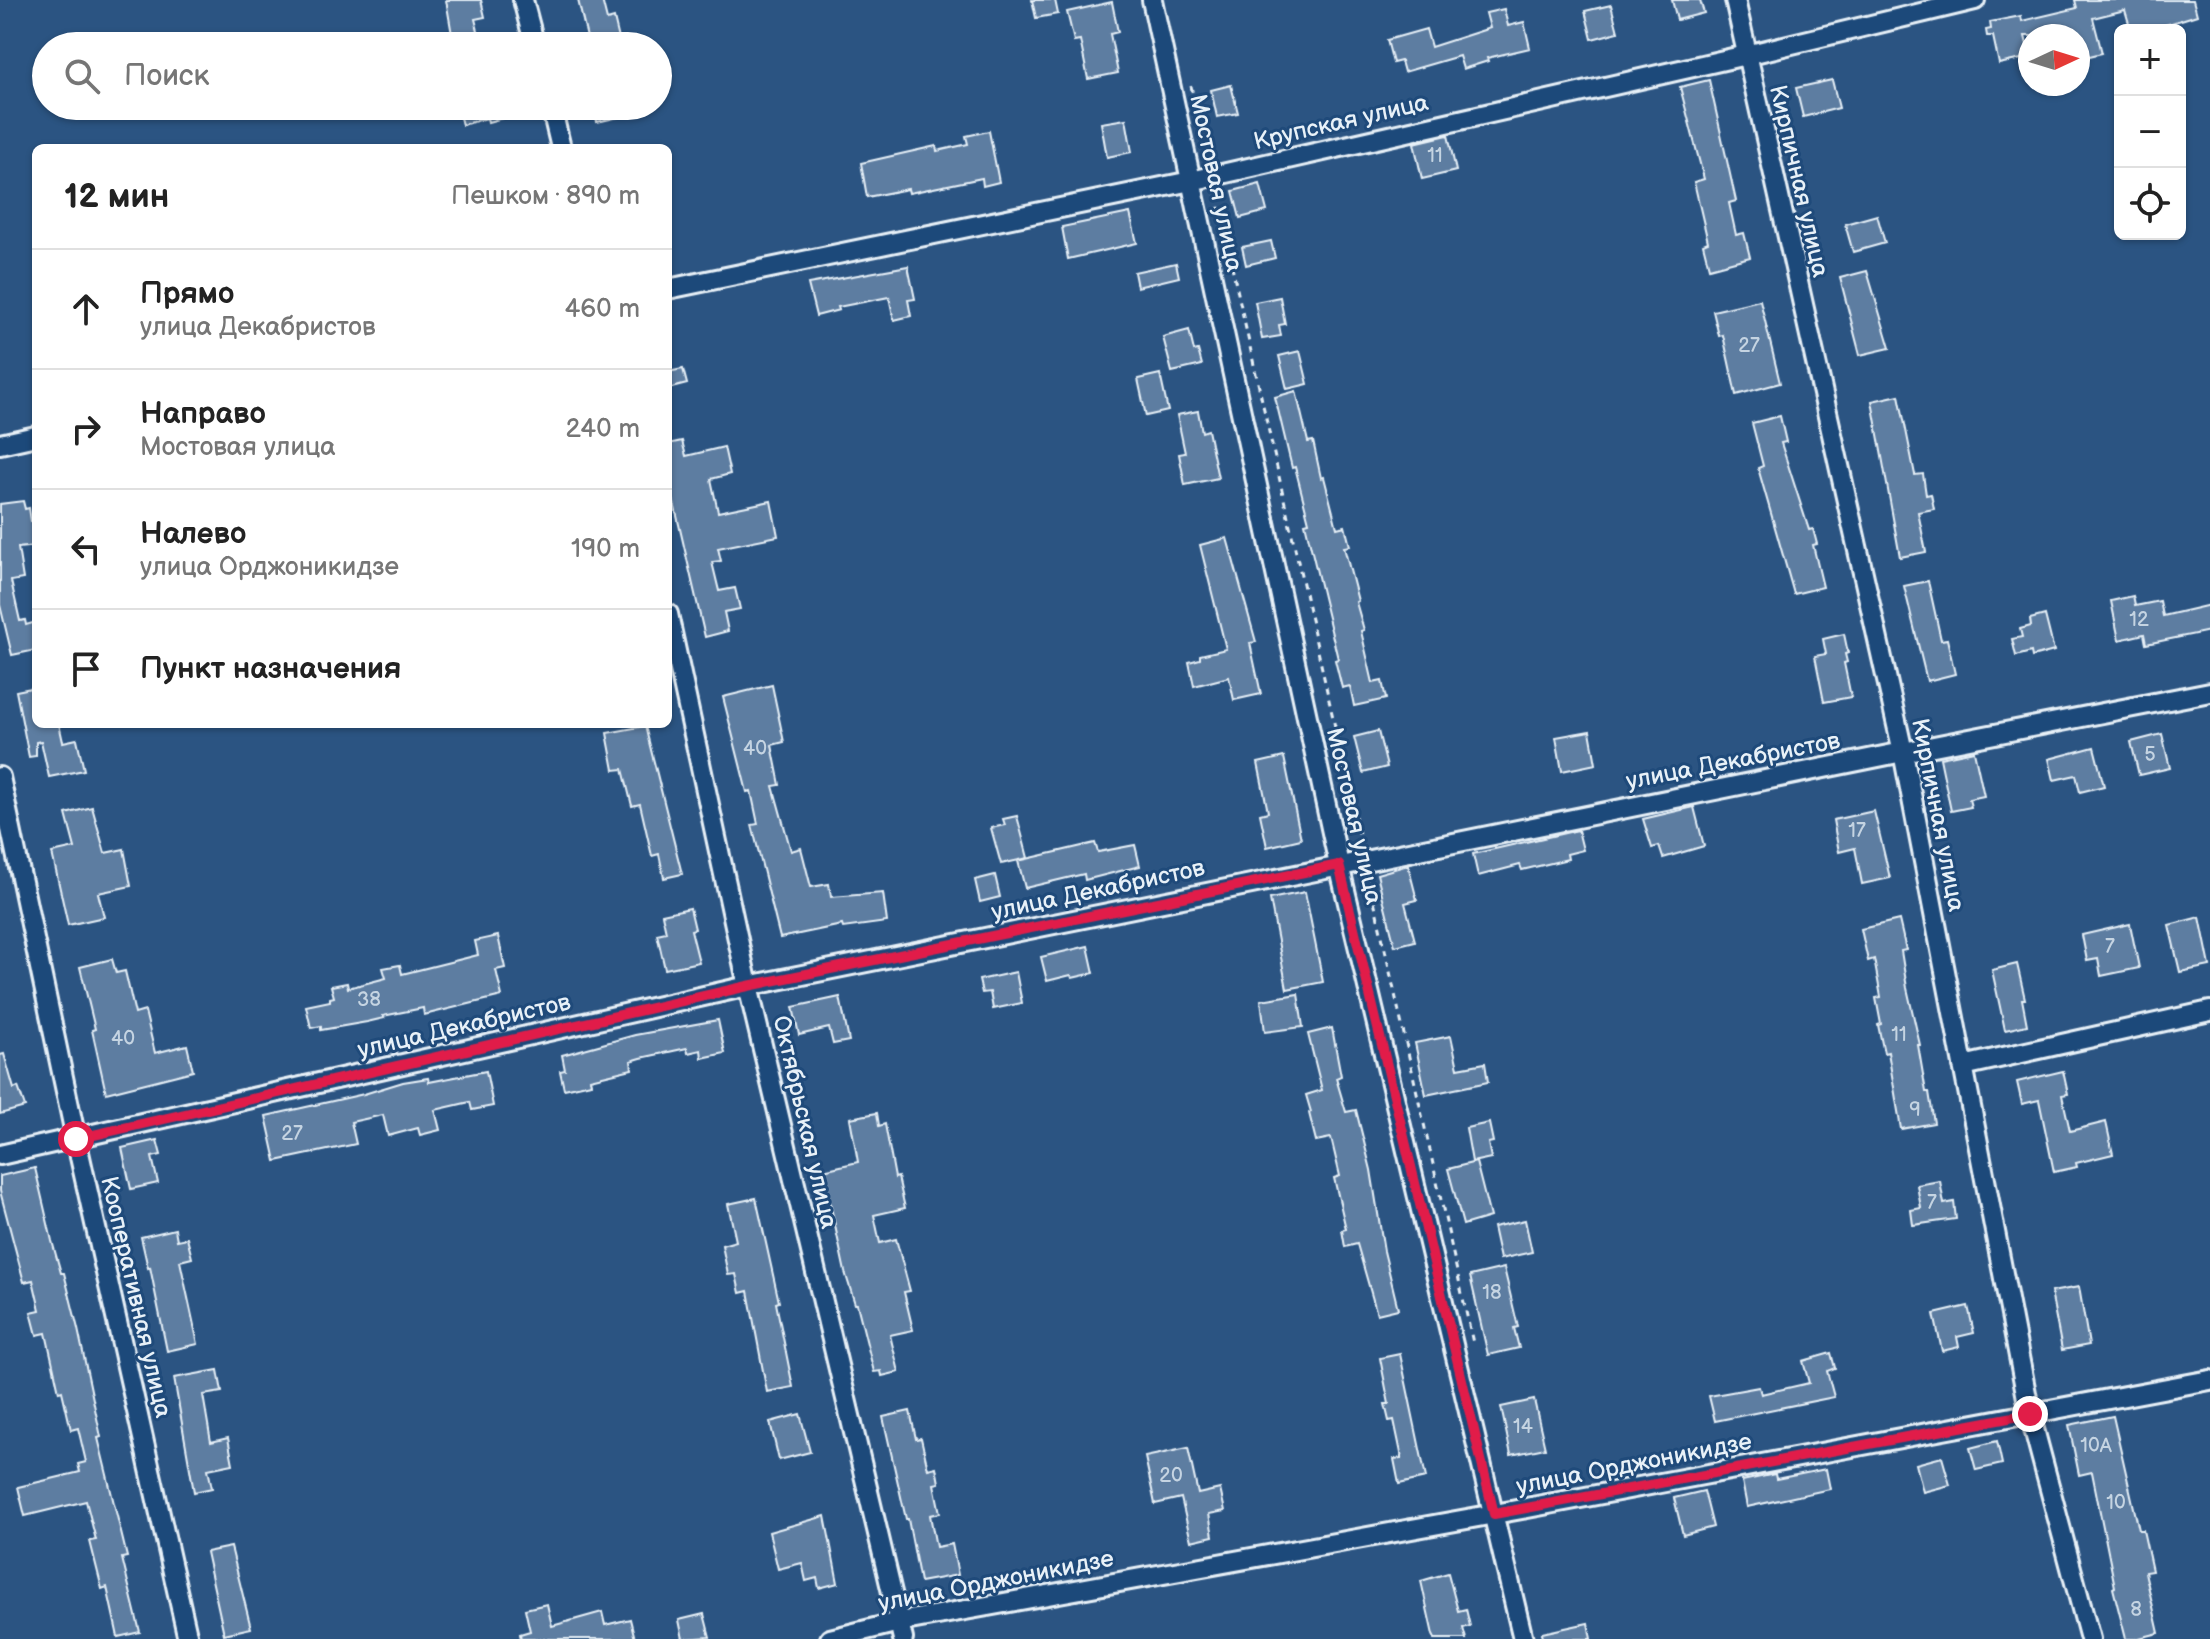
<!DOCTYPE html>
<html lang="ru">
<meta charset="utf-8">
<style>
body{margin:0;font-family:"Balsamiq Sans",sans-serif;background:#f2f2f2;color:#222}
.controls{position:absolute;right:24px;top:24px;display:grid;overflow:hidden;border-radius:12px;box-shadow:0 2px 6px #0004}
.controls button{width:72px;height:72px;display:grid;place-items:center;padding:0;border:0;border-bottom:2px solid #e0e0e0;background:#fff;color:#222;font:40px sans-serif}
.compass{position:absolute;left:2018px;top:24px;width:72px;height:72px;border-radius:50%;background:#fff;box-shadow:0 2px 6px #0004;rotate:86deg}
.stop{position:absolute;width:24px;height:24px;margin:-18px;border:6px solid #e11d48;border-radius:50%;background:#fff}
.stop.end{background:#e11d48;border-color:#fff;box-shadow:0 2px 8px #0008}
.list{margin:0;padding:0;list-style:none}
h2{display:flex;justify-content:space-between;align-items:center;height:104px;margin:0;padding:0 32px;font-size:34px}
h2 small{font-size:26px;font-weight:400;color:#767676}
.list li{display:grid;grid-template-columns:52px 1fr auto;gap:24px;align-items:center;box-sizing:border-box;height:120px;padding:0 32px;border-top:2px solid #e0e0e0}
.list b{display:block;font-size:30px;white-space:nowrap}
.list p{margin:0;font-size:26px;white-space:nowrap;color:#767676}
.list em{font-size:26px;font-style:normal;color:#767676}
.icon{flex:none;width:44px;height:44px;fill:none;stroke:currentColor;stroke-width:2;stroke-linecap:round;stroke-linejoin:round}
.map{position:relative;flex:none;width:2210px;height:1639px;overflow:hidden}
.search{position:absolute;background:#fff;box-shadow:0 2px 6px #0004;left:32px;top:32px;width:640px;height:88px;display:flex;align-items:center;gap:20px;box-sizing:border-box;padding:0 28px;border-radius:44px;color:#767676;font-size:30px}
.panel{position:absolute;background:#fff;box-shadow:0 2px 6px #0004;left:32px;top:144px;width:640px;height:584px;border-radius:12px}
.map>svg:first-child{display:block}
.building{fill:#5d7da1;stroke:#e8f1f8;stroke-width:2}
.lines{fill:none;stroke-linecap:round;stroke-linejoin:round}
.minor-casing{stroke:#e8f1f8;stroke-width:24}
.path{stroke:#e8f1f8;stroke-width:3;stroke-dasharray:6 6;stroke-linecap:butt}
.minor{stroke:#1f4a7a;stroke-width:18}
.route{stroke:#e11d48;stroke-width:10}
.labels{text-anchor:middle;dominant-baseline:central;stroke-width:6;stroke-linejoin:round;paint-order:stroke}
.number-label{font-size:20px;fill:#c5d4e2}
.street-label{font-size:24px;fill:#e8f1f8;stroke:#1f4a7a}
</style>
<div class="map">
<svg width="2210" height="1639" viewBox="0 0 2210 1639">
<rect width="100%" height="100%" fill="#2b5482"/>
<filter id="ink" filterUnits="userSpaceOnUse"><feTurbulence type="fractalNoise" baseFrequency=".0125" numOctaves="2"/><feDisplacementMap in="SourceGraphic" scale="16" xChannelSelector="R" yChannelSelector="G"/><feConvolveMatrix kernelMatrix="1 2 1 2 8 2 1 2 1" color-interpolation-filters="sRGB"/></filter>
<g filter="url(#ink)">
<g class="building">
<path d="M446 0H481L485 17 475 19 482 46H454Z"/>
<path d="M578 0H602L607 20 614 18 619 39 589 46Z"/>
<path d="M1032 0H1055L1058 14 1036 18Z"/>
<path d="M1672 0H1700L1704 13 1677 20Z"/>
<path d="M2075 0H2193L2197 15 2149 30H2131L2125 10 2093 18 2102 53 2081 58 2078 36H2025L2030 57 1999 64 1993 36H1987L1986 30 1991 29 1990 22 2021 16 2022 21 2077 8Z"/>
<path d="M1112 2 1118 32 1110 34 1118 73 1088 79 1080 40 1074 41 1067 12Z"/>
<path d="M1611 5 1618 32 1592 39 1585 11Z"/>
<path d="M1504 9 1508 26 1524 22 1530 48 1487 58 1488 61 1463 69 1459 56 1404 72 1401 61 1393 63 1387 40 1426 29 1431 47 1490 28 1486 13Z"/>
<path d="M1709 80 1736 201 1729 203 1736 235 1744 233 1750 257 1709 268 1703 244 1708 242 1694 182 1704 179 1680 87Z"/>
<path d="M1832 80 1839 108 1803 117 1796 88Z"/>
<path d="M1231 85 1238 113 1217 117 1211 90Z"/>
<path d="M457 106H528L529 111 488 122 487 118 462 125Z"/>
<path d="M594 106H641V112L597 122Z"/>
<path d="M1126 119 1132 152 1107 157 1101 123Z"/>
<path d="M989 131 999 182 983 186 982 178 909 193 908 189 867 197 861 163 936 146 937 151 968 144 966 136Z"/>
<path d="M1448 135 1456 171 1422 179 1414 143Z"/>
<path d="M1260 184 1267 211 1240 218 1233 191Z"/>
<path d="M1130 213 1137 243 1068 259 1062 227Z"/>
<path d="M1877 215 1885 243 1853 252 1845 224Z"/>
<path d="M1271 241 1275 258 1246 265 1242 247Z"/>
<path d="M1176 263 1179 277 1137 287 1134 272Z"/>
<path d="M908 266 915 299 908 300 911 316 894 320 889 297 838 307 839 310 816 316 808 284Z"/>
<path d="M1867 271 1890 348 1860 355 1840 278Z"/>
<path d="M1280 297 1285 324 1279 325 1281 336 1262 339 1255 302Z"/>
<path d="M1760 300 1780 383 1736 395 1723 335 1719 336 1713 311Z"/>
<path d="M1189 330 1194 351 1198 350 1202 365 1172 372 1163 337Z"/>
<path d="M1300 351 1308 384 1287 389 1279 356Z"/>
<path d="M683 369 687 384 668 389V372Z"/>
<path d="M1160 374 1168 411 1146 416 1138 379Z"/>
<path d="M1296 391 1308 442 1313 441 1321 478 1324 477 1337 528 1345 526 1350 546 1344 547 1358 601 1356 602 1364 630 1361 631 1373 683 1382 681 1386 699 1354 706 1350 686 1342 688 1335 660 1338 659 1305 523 1309 522 1295 467 1292 468 1275 397Z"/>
<path d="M1899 395 1915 475 1923 474 1926 495 1931 494 1934 509 1918 512 1926 552 1900 557 1872 401Z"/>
<path d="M1198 411 1202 432 1208 430 1218 478 1185 485 1179 454 1185 453 1177 415Z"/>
<path d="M1780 416 1786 442 1781 443 1809 530 1813 529 1817 544 1813 545 1823 587 1794 594 1758 468 1763 466 1752 423Z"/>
<path d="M682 441 686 456 724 447 730 474 711 479 718 512 771 501 778 536 718 548 721 561 712 562 719 591 735 588 740 609 724 612 728 631 705 637 668 477V444Z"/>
<path d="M23 501 25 509 29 508 31 521H36V546L18 548 23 579 11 581 20 621 25 620 26 625 36 622V650L12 655 0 605V504Z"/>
<path d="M1227 538 1256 642 1250 643 1261 694 1234 700 1229 677 1194 686 1189 662 1200 659V655L1226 649 1200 545Z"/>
<path d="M1928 581 1941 640 1947 639 1955 674 1927 681 1904 586Z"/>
<path d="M2133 596 2135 606 2160 601 2163 616 2210 605V631L2146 644 2144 634 2119 640 2111 601Z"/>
<path d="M2045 615 2054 651 2032 657 2031 652 2016 656 2012 639 2022 637 2020 629 2031 626 2030 619Z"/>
<path d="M1844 634 1848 653 1845 654 1847 662 1844 663 1851 697 1824 702 1815 656 1826 654 1823 639Z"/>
<path d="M772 685 784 742 772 745 780 785 773 786 791 851 801 848 811 887 829 884 831 897 883 893 887 922 843 928 842 925 780 938 752 825 758 824 751 791 747 792 723 697Z"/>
<path d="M36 687V724H59L63 742 77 739 84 770 49 777 41 741 36 742V756L29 757 16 691Z"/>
<path d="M645 726 682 874 664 878 659 854 652 856 640 804 632 806 623 769 614 770 607 733Z"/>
<path d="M1378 731 1387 767 1363 773 1354 737Z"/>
<path d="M1590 731 1596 764 1562 771 1556 737Z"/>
<path d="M2162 734 2170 768 2139 775 2131 742Z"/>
<path d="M2094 747 2104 786 2080 792 2076 775 2054 780 2049 759Z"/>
<path d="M1974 751 1984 796 1969 799 1971 807 1951 811 1940 758Z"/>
<path d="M1284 757 1301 839 1267 847 1260 814 1268 812 1258 763Z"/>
<path d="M92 807 105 853 124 849 131 886 98 893 104 917 68 925 52 853 75 848 66 814Z"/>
<path d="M1694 807 1704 846 1663 858 1659 846 1652 848 1643 819Z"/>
<path d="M1874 811 1890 878 1862 884 1855 848 1839 852 1833 820Z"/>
<path d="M1017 816 1028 858 1001 864 991 828 1005 825 1003 819Z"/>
<path d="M1578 830 1583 850 1567 854 1568 859 1522 870 1520 865 1478 876 1473 854Z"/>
<path d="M1095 843 1098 852 1135 845 1140 866 1085 880 1084 874 1025 888 1018 861Z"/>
<path d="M1408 865 1417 900 1405 903 1415 941 1395 946 1377 874Z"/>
<path d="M995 875 1000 897 980 902 975 880Z"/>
<path d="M1305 892 1323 982 1287 989 1270 899Z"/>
<path d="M690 908 695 929 691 930 699 962 665 969 657 934 666 932 662 914Z"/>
<path d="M2200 917 2210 966 2180 972 2169 925Z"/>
<path d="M1899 920 1906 950 1901 951 1907 988 1920 1045H1918L1926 1092H1929L1934 1123 1901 1129 1888 1052 1884 1053 1878 1025 1881 1024 1876 998 1881 997 1874 959 1868 961 1861 929Z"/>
<path d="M2130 924 2139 968 2101 976 2098 959 2087 961 2082 935Z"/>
<path d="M498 936 505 968 496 970 502 996 424 1015 423 1008 383 1016 384 1018 367 1022 321 1030V1026L311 1028 306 1006 330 1001V998L334 997 331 986 347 983 348 988 386 978 383 968 400 965 402 974 478 955 475 941Z"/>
<path d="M1088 946 1094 973 1072 978 1071 975 1047 981 1041 957Z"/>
<path d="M112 959 116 973 125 971 135 1014 145 1011 155 1053 187 1045 193 1071 106 1093 92 1030 95 1029 80 967Z"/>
<path d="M2017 964 2025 999H2022L2027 1025 2005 1030 1992 970Z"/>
<path d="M1016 972 1022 1003 993 1009 990 992 982 993 979 980Z"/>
<path d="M1298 994 1303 1027 1265 1032 1261 1000Z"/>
<path d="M840 997 849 1041 833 1044 829 1028 799 1035 793 1007Z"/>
<path d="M718 1020 725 1053 702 1058 701 1050 688 1053 687 1048 641 1058 631 1061 632 1069 590 1079 591 1083 564 1089 560 1071 565 1070 562 1055 635 1035Z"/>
<path d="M1332 1028 1341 1076 1336 1078 1346 1112 1356 1110 1371 1170 1384 1251 1398 1309 1377 1314 1357 1244 1345 1247 1342 1230 1346 1229 1334 1178 1340 1176 1331 1138 1316 1141 1309 1113 1311 1112 1306 1095 1322 1090 1308 1034Z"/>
<path d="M1451 1036 1458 1068 1485 1063 1488 1082 1426 1095 1415 1043Z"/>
<path d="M4 1054 14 1089 18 1087 25 1107 0 1114V1055Z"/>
<path d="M486 1071 493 1106 472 1110 470 1102 435 1110 440 1130 420 1135 418 1128 388 1136 383 1115 351 1122 356 1144 276 1161 266 1116 364 1094 403 1082 428 1078 429 1082Z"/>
<path d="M2063 1071 2068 1094 2062 1095 2070 1131 2106 1122 2113 1154 2076 1163 2077 1167 2054 1172 2039 1100 2022 1104 2017 1082Z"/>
<path d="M877 1113 879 1126 885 1124 895 1178 898 1177 905 1208 874 1215 880 1243 896 1239 910 1291 904 1292 913 1330 890 1335 899 1372 882 1376 881 1371 874 1372 857 1304H855L845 1272 823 1170 858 1162 850 1118Z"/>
<path d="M1489 1123 1493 1142 1488 1143 1491 1158 1472 1162 1466 1128Z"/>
<path d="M157 1140 161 1155 152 1157 158 1183 131 1189 122 1148Z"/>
<path d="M1476 1162 1490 1217 1463 1225 1448 1169Z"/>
<path d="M35 1168 52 1241 61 1273H64L78 1329 101 1437 98 1438 127 1557 122 1558 140 1632 118 1637 107 1587 102 1589 90 1541 96 1540 86 1501 25 1516 18 1487 80 1472 78 1464 86 1462 78 1428 71 1430 62 1391 59 1392 46 1333 37 1335 31 1312 40 1310 33 1280 24 1282 0 1191V1176Z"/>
<path d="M1940 1181 1944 1204 1954 1202 1956 1219 1913 1225 1911 1210 1921 1208 1917 1185Z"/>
<path d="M756 1198 779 1302 776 1303 793 1387 767 1392 748 1291 740 1293 736 1274 728 1275 722 1245 736 1241 728 1204Z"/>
<path d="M1525 1220 1532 1252 1500 1259 1493 1227Z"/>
<path d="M175 1229 177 1240 187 1238 192 1258 180 1261 198 1344 167 1351 150 1267 148 1268 141 1237Z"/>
<path d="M1504 1268 1518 1327 1514 1328 1519 1348 1488 1355 1470 1276Z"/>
<path d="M2079 1287 2089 1345 2062 1350 2051 1292Z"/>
<path d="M1968 1306 1974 1333 1957 1337 1959 1347 1942 1351 1934 1314Z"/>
<path d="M1831 1353 1835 1368 1827 1371 1834 1397 1715 1421 1709 1396 1759 1387 1761 1394 1809 1383 1803 1361Z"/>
<path d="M1400 1354 1426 1478 1399 1484 1394 1459 1402 1458 1394 1420 1389 1421 1385 1404H1389L1380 1358Z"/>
<path d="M218 1370 222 1392 203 1395 211 1442 228 1438 233 1464 208 1469 212 1488 194 1492 174 1378Z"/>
<path d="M1534 1400 1545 1448 1511 1455 1501 1407Z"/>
<path d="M910 1411 916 1439 921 1438 928 1469 936 1467 939 1483 934 1484 940 1513 930 1515 936 1547 952 1544 958 1575 920 1582 908 1519H906L883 1417Z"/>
<path d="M800 1414 810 1452 779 1460 770 1422Z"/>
<path d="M2113 1416 2139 1530H2143L2152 1571 2145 1572 2159 1633 2135 1639H2126L2113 1588 2115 1587 2092 1472 2079 1475 2069 1425Z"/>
<path d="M1997 1441 2002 1464 1976 1470 1970 1448Z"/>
<path d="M1188 1448 1198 1494 1220 1489 1225 1511 1209 1514 1213 1536 1191 1541 1181 1498 1155 1504 1145 1457Z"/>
<path d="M1942 1457 1950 1485 1923 1492 1916 1464Z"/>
<path d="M1826 1469 1830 1489 1747 1507 1742 1481 1775 1474 1776 1479Z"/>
<path d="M1704 1491 1713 1527 1683 1535 1674 1498Z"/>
<path d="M825 1516 838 1583 819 1588 817 1578 806 1581 802 1563 778 1569 769 1532Z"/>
<path d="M231 1547 251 1628 224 1634 206 1552Z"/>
<path d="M1448 1573 1458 1611 1466 1609 1470 1626 1463 1628 1466 1639H1435L1433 1635 1421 1581Z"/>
<path d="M547 1604 552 1626 602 1612 605 1625 630 1619 635 1639H521L520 1634 530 1631 525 1609Z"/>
<path d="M704 1614 710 1637 683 1639 679 1620Z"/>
<path d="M1588 1623 1591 1639H1543L1542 1633Z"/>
</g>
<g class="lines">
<defs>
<g id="minor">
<path d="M523 0 535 46"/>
<path d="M1152 0 1339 865 1523 1639"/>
<path d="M1735 0 1903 752 2030 1414 2090 1639"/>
<path d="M551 106 561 148"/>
<path d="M668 289 1191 181 1746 55 1975 0"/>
<path d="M0 444 36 436"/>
<path d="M668 614 748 986 903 1639"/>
<path d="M0 777 76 1139 188 1639"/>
<path d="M1963 1066 2210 1011"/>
<path d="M0 1155 748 986 1903 752 2210 692"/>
<path d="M830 1639 899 1622 1511 1511 2210 1380"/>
</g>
</defs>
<use href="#minor" class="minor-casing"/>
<g class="path">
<path d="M1191 86 1208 160"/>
<path d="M1216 195 1361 843"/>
<path d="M1369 878 1473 1343"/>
</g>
<use href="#minor" class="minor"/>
</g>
</g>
<g class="lines" filter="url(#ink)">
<path class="route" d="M76 1139 748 986 1339 865 1494 1514 2030 1414"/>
</g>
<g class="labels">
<g class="number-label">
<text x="1435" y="156">11</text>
<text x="1749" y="346">27</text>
<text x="2139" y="620">12</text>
<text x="755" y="749">40</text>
<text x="2150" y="755">5</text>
<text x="1857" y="831">17</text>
<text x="2110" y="947">7</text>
<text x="369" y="1000">38</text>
<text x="1899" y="1035">11</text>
<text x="123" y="1039">40</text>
<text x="1915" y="1110">9</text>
<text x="292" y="1134">27</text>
<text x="1932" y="1203">7</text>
<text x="1492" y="1293">18</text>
<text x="1523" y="1427">14</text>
<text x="2096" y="1446">10А</text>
<text x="1171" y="1476">20</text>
<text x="2116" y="1503">10</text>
<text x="2136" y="1610">8</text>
</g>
<g class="street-label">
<text transform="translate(1341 122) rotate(-13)">Крупская улица</text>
<text transform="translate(1799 181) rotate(77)">Кирпичная улица</text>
<text transform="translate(1216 183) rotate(78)">Мостовая улица</text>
<text transform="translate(1733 761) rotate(-11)">улица Декабристов</text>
<text transform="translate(1938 815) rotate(79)">Кирпичная улица</text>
<text transform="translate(1354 816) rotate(77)">Мостовая улица</text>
<text transform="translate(1098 890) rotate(-12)">улица Декабристов</text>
<text transform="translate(464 1026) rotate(-13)">улица Декабристов</text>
<text transform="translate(805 1122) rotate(77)">Октябрьская улица</text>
<text transform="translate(136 1297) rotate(77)">Кооперативная улица</text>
<text transform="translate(1634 1464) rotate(-11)">улица Орджоникидзе</text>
<text transform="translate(996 1581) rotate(-11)">улица Орджоникидзе</text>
</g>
</g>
</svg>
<div class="controls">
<button>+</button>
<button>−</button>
<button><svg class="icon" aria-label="locate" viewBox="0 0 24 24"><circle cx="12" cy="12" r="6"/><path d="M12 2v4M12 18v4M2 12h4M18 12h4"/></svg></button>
</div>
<svg class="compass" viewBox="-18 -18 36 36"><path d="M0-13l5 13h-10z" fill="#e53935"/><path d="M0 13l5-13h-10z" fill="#767676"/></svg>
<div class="stop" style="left:76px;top:1139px"></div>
<div class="stop end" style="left:2030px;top:1414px"></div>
<div class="search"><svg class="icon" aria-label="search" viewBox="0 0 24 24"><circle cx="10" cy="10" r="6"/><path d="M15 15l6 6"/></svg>Поиск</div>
<section class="panel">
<h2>12 мин<small>Пешком · 890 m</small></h2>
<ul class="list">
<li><svg class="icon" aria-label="ahead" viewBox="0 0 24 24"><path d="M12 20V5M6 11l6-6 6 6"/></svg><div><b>Прямо</b><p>улица Декабристов</p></div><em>460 m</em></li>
<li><svg class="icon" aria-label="right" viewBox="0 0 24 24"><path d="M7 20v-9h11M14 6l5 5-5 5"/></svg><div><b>Направо</b><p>Мостовая улица</p></div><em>240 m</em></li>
<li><svg class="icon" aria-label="left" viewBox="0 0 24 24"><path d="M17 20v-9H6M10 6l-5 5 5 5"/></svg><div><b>Налево</b><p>улица Орджоникидзе</p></div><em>190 m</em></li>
<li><svg class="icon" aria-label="arrive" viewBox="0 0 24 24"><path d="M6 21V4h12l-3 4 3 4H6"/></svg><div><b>Пункт назначения</b></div></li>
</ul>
</section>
</div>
